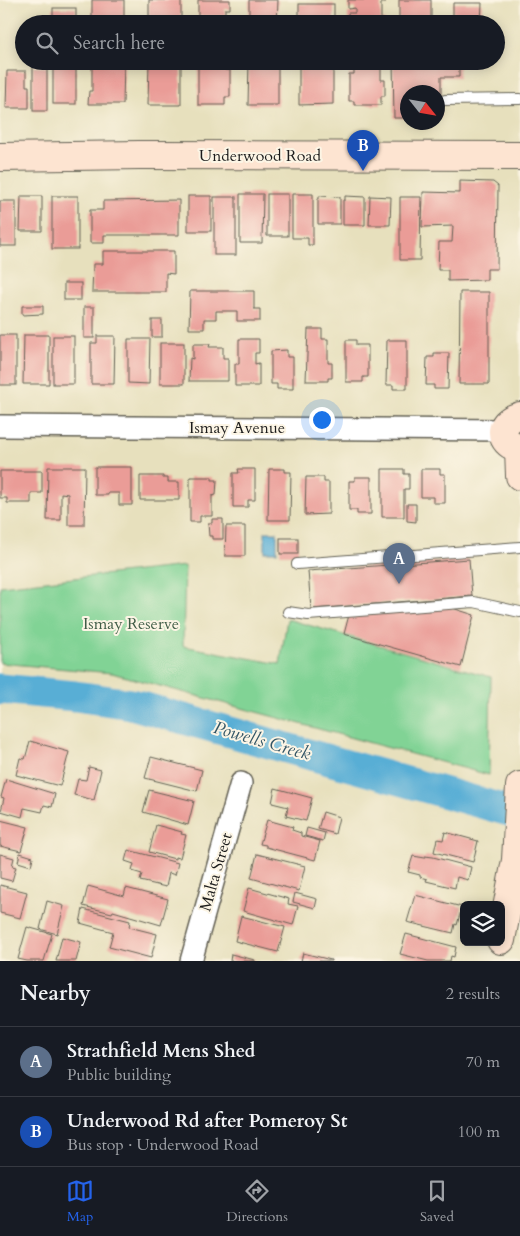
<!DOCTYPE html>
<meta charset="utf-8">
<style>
body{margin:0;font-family:Cardo,serif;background:#20242c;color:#f1f3f6}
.controls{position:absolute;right:15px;bottom:15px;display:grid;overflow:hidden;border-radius:8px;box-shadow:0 2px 12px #0003}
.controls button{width:45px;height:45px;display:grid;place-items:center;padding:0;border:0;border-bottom:1px solid #363941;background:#171b24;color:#f1f3f6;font:25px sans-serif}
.compass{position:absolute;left:400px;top:85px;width:45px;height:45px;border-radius:50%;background:#171b24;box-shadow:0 2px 12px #0003;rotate:121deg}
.you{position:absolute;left:321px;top:419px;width:18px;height:18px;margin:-12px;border:4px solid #fff;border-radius:50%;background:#1a73e8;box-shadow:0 0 0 8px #1a73e833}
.badge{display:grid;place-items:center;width:32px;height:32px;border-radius:50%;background:#2563eb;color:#fff;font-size:16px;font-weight:700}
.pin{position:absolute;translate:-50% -41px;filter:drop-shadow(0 1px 2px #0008)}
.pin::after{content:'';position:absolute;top:26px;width:18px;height:15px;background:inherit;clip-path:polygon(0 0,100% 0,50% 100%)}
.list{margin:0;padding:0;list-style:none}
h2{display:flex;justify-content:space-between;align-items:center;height:65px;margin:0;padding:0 20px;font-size:21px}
h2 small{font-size:16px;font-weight:400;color:#9ea1a6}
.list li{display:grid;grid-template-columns:32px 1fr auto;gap:15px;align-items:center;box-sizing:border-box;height:70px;padding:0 20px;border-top:1px solid #363941}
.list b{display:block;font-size:19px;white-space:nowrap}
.list p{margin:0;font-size:16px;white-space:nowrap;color:#9ea1a6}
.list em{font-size:16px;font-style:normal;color:#9ea1a6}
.icon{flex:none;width:28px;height:28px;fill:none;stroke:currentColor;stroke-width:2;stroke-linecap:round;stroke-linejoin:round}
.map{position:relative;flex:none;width:520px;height:961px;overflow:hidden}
.search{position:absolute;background:#171b24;box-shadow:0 2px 12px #0003;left:15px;right:15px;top:15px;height:55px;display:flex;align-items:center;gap:12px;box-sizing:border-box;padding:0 18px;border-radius:28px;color:#9ea1a6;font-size:19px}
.sheet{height:205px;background:#171b24}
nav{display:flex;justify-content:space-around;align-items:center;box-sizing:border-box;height:70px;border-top:1px solid #363941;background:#171b24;font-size:14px;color:#9ea1a6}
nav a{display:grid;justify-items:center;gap:2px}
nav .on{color:#2563eb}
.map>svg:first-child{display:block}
.green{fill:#81d395;stroke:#4e7858}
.water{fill:#59aed5;stroke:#3a6578}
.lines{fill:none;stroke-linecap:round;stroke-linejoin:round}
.river{stroke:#59aed5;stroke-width:31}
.building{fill:#ea9c97}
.service-casing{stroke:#636154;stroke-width:12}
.minor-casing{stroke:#636154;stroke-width:24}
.secondary-casing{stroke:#636154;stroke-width:30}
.service{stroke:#fff;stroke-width:10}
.minor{stroke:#fff;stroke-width:21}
.secondary{stroke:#fde4d1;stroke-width:28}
.labels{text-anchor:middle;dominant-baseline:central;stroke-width:4;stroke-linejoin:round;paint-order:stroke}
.street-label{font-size:16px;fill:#1c1c1c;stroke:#fcf5e5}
.park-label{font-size:16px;fill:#3f5c46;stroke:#fcf5e5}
.water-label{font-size:18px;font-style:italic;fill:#345666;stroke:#fcf5e5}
</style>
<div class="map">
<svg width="520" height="961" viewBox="0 0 520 961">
<rect width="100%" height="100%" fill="#fcf5e5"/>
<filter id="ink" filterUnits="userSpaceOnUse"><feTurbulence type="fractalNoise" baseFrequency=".02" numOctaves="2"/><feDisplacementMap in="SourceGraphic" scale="10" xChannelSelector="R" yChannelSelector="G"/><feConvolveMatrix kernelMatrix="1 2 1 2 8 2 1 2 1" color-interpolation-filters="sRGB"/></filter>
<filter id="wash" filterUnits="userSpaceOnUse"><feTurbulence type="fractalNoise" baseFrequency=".0096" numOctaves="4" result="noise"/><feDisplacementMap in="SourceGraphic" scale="20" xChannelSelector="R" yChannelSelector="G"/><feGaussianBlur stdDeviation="1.12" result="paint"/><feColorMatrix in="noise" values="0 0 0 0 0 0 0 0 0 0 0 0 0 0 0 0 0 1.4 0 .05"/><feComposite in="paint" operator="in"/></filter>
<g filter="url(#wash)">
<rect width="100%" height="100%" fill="#e7e0bd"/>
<path class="green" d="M185 566 183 646 280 664 287 619 491 677 489 775 112 673 0 663V586Z"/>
<rect class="water" x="265" y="532" width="12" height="20"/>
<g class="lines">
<path class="river" d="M0 689 75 696 131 704 520 814"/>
</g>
<g id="blocks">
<g class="building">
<rect x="92" y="0" width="32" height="24"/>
<rect x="149" y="0" width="32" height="24"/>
<path d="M198 0H230V9H225V16H198Z"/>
<path d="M249 0H278L277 24H249Z"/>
<path d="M348 0H385V3H381V20H385V24H348V13H355V8L348 9Z"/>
<rect x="399" y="0" width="32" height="24"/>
<path d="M453 3H482L481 24H453Z"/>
<rect x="299" y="4" width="35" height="20"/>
<rect x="53" y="8" width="23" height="16"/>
<rect x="53" y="61" width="23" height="43"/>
<path d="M92 61H124L123 104H88L89 91H92Z"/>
<path d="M149 61H181V105H148Z"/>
<path d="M198 61H225V70H230V97H225V105H198Z"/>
<path d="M249 61H278V105H248Z"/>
<path d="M299 61H333V104L299 105Z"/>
<path d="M348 61H385V66H381V80H385V96H381V105H354V101H349V74H354V69H348Z"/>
<path d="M393 61H459V77H441V118H438V92H408V118H394Z"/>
<rect x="33" y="67" width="14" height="44"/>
<path d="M7 71H26V86H29V108H6Z"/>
<path d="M460 181 493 182 498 186 497 269H487V280L448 281V270H438L439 242H452L453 226 422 227 423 192 460 193Z"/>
<path d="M240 194H263L262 243H240Z"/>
<rect x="267" y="194" width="21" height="42"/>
<path d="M292 194H313V245H308V238H292Z"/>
<path d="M21 196H42V231H20Z"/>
<rect x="52" y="196" width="26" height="53"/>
<rect x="188" y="196" width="23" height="35"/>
<path d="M319 196 340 197V224H318V199H319Z"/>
<path d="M345 196 365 197V225H343V200H345Z"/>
<path d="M370 196 391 197 390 225H369Z"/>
<rect x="214" y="197" width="22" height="58"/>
<path d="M400 197H421L420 260H400Z"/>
<path d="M179 200V235H104V243H90V210H103V201Z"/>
<rect x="0" y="201" width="16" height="45"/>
<path d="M103 251H174V274L166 273V292H92L93 264H103Z"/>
<rect x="64" y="283" width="17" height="17"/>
<path d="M190 291H254V309H260V321H237V311H216V319H204V329H189Z"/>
<path d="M460 292H489V384H459Z"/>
<path d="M22 306H43V314L22 315Z"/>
<rect x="84" y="307" width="10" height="31"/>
<rect x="152" y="320" width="10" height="17"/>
<path d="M308 329H322V339H328V363H332V378H328V381H306Z"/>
<rect x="0" y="335" width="16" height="50"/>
<path d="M24 335H49V384H23Z"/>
<rect x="53" y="336" width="21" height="48"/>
<path d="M97 336H115L114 384H91V343H97Z"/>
<path d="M128 339H150L149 384 128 383Z"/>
<path d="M239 339H259V353H255V364L259 363V386H235V364H239Z"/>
<path d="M346 340H356V345H368V377H363V382H346Z"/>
<path d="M387 340H407V389H393V385H386Z"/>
<rect x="160" y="343" width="24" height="41"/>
<path d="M193 344H210L209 347H223V358H228V381H189L190 358 193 359Z"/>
<path d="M287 350V357H293V389H277V384H271V351Z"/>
<path d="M434 353H449L448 389H434V385H426L427 357H434Z"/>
<path d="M48 467H85L84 525H68V494L61 493V520H47Z"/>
<path d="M95 467H132V505H119V493H108V495H95Z"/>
<path d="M238 469H255V500H248V507H233V473H239Z"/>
<path d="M269 469H285V472H291L290 520H268Z"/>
<path d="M382 469H404V474H409V489H404V517H382Z"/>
<path d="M421 469H440V474H445V503H433V497H421Z"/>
<path d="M0 471H42V493H31V503H7V498H0Z"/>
<path d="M140 476H163V478H168V482H179V500H140Z"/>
<path d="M190 477H212V480H217L216 495 212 496V516H200V522H190Z"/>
<path d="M306 477H324V482H329V514L305 515Z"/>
<path d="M355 477H371V514H357V510H349V481H355Z"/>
<path d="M407 504H416V522L407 521Z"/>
<path d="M212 519H223V539H212V536H209L208 523H212Z"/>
<path d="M226 526H245V556H225Z"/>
<rect x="280" y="538" width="18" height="16"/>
<path d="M469 559 472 596 311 609 308 571Z"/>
<path d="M449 607 474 615 461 667 344 634 349 615Z"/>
<path d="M30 741 69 752 60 786 16 775 20 758 25 759Z"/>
<path d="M151 757 202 770 197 791 145 778Z"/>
<path d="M89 767 101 770 94 800 74 795 78 779 86 780Z"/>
<path d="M6 779 55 794 52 807 44 805 42 812 24 808 22 817 1 811 4 798 1 797Z"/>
<path d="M275 788 312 798 306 821 286 816 288 807 272 803Z"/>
<path d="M149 790 194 801 188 825 143 812Z"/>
<path d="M323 812 339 817 335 834 318 829Z"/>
<path d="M0 820 28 827 21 851 0 846Z"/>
<path d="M267 820 293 827 292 830 301 833V836L320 841 315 860 266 847V845L260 844Z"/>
<path d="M156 825 182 832 181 834 186 835 180 858 175 857V859L149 852Z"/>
<path d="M307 828 325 833 323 841 305 836Z"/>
<path d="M445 832 478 841 473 862 434 852 437 839 443 840Z"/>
<path d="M128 850 178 863 175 875 169 873 166 887 140 881 142 874 132 871 134 864 125 861Z"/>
<path d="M20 853 33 857 31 866 18 862Z"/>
<path d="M0 854 14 858 12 866 16 867 12 881 0 878Z"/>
<path d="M257 854 305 866 299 891 251 878Z"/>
<path d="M413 856 425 858V856L433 857 471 867 468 880 457 877 455 888 426 881 427 879 420 877V875L408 872Z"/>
<path d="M0 885 27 892 20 918 0 913Z"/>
<path d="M88 886 124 896 126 888 168 899 161 925 113 911 112 913 83 906Z"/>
<path d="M249 888 289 899 288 904 298 906 293 925 243 911Z"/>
<path d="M295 893 317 899 315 908 293 902Z"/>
<path d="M415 895 462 907 457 925 455 924 453 933 407 922Z"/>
<path d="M47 901 64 906 57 934 40 929Z"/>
<path d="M83 909 130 921 129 927 157 934 151 958 109 947 113 932 80 923Z"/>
<path d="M241 916 285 927 278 952 235 941Z"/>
<path d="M27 927 52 934 44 961H27L18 959Z"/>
<path d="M406 934 456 947 454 957 451 956 450 961H428L400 954Z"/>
<path d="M62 937 81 942 76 961H56Z"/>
<path d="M303 953 331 960V961H301Z"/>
<path d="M231 954 255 960V961H230Z"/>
</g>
</g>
</g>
<g filter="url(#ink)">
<use href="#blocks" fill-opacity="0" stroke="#636154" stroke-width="1"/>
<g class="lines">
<defs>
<g id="service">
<path d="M445 100 520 99"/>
<path d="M297 564 520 547"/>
<path d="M288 612 308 615 474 602 520 612"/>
</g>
<g id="minor">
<path d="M0 426 503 430"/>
<path d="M191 961 241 783"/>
</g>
<g id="secondary">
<path d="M0 157 140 155 520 156"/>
<path d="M520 416C517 417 512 418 509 421 496 431 506 447 520 448"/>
<path d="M519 448 520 476"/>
<path d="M501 940 516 860 520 786"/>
</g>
</defs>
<use href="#service" class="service-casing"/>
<use href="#minor" class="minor-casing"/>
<use href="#secondary" class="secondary-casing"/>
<use href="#service" class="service"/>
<use href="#minor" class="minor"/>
<use href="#secondary" class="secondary"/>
</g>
</g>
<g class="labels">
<g class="street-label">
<text x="260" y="156">Underwood Road</text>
<text x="237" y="428">Ismay Avenue</text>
<text transform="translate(216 872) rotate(-74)">Malta Street</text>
</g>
<g class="park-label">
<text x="131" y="624">Ismay Reserve</text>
</g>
<g class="water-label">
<text transform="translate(262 741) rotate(16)">Powells Creek</text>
</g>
</g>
</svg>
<div class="controls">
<button><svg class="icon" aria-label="layers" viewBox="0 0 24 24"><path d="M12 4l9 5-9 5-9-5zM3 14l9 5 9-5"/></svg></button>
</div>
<svg class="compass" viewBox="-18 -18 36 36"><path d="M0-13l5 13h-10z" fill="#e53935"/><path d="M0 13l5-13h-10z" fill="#9ea1a6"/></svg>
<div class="you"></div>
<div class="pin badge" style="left:399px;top:584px;background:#5c6f8a">A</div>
<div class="pin badge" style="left:363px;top:171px;background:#1a4fb4">B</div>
<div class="search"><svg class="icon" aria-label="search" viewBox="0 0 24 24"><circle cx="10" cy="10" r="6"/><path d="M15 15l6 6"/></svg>Search here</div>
</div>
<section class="sheet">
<h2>Nearby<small>2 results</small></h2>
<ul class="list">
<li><span class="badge" style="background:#5c6f8a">A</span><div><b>Strathfield Mens Shed</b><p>Public building</p></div><em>70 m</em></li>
<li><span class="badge" style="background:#1a4fb4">B</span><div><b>Underwood Rd after Pomeroy St</b><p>Bus stop · Underwood Road</p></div><em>100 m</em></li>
</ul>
</section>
<nav>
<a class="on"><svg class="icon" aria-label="map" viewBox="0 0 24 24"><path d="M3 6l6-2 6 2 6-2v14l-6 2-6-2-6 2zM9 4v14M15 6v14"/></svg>Map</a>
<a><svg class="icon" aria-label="directions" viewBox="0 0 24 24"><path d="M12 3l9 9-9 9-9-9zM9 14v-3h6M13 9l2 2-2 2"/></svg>Directions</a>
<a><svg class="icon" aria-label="saved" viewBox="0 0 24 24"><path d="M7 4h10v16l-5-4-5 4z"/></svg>Saved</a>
</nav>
